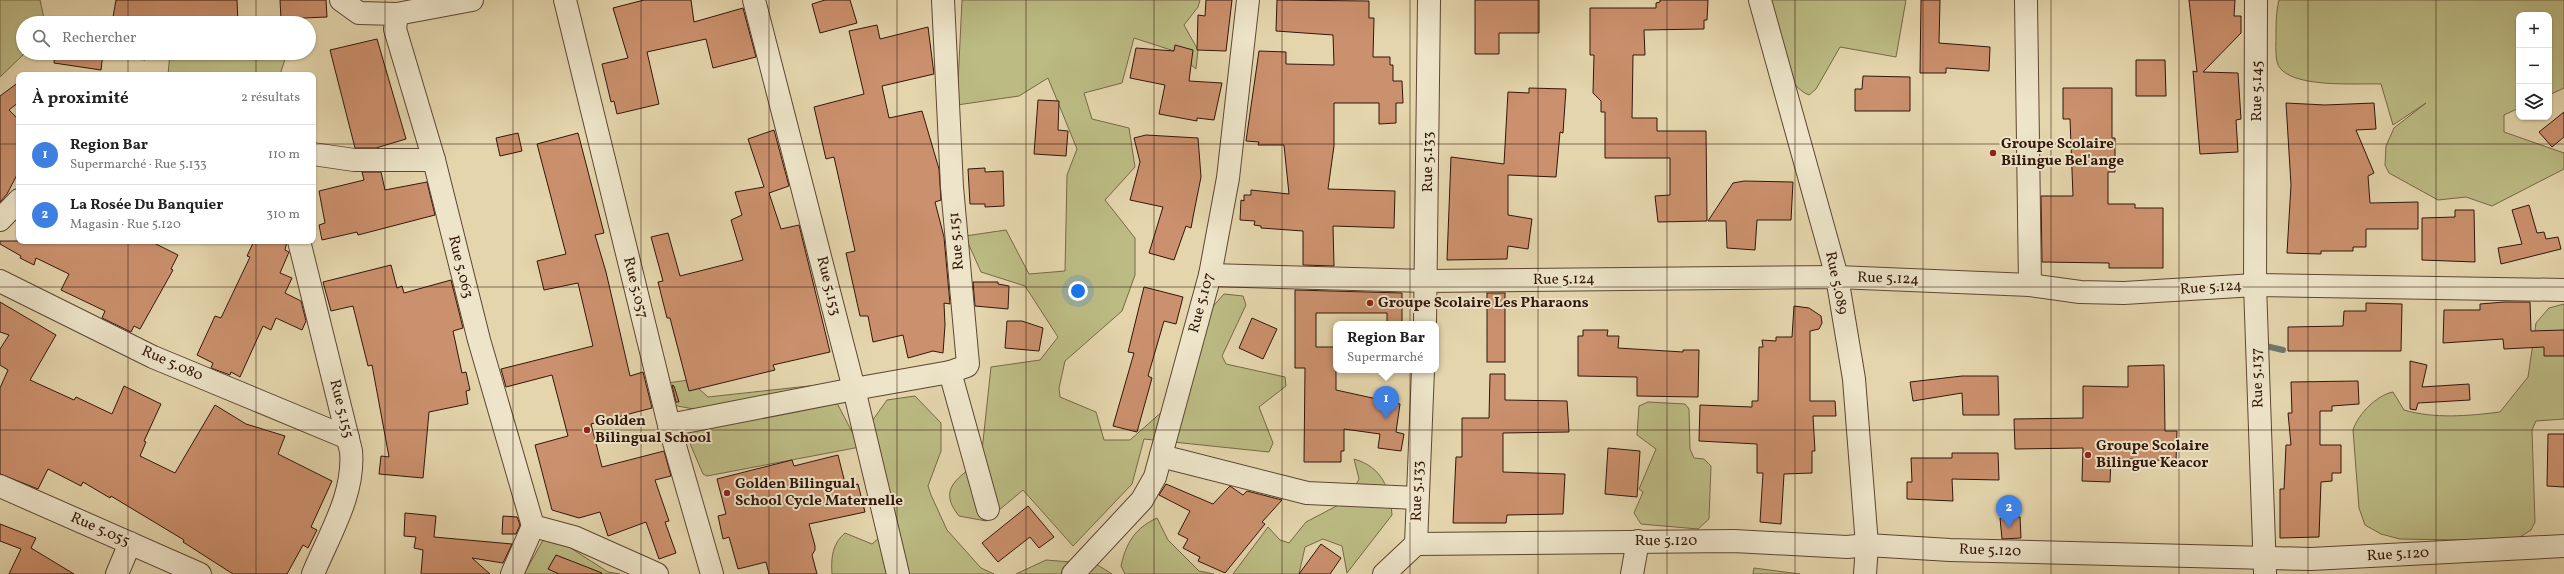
<!DOCTYPE html>
<html lang="fr">
<meta charset="utf-8">
<style>
body{margin:0;font-family:Vollkorn,serif;background:#f6f6f6;color:#222}
.controls{position:absolute;right:12px;top:12px;display:grid;overflow:hidden;border-radius:8px;box-shadow:0 1px 3px #0004}
.controls button{width:36px;height:36px;display:grid;place-items:center;padding:0;border:0;border-bottom:1px solid #e0e0e0;background:#fff;color:#222;font:20px sans-serif}
.you{position:absolute;left:1078px;top:291px;width:14px;height:14px;margin:-10px;border:3px solid #fff;border-radius:50%;background:#1a73e8;box-shadow:0 0 0 6px #1a73e833}
.badge{display:grid;place-items:center;width:26px;height:26px;border-radius:50%;background:#8f2418;color:#fff;font-size:13px;font-weight:700}
.pin{position:absolute;translate:-50% -33px;filter:drop-shadow(0 1px 2px #0008)}
.pin::after{content:'';position:absolute;top:21px;width:14px;height:12px;background:inherit;clip-path:polygon(0 0,100% 0,50% 100%)}
.popup{position:absolute;left:1333px;top:321px;width:106px;height:52px;box-sizing:border-box;display:grid;place-content:center;border-radius:8px;background:#fff;filter:drop-shadow(0 1px 3px #0005);font-size:13px;white-space:nowrap;color:#767676}
.popup b{font-size:15px;color:#222}
.popup::after{content:'';position:absolute;left:50%;top:100%;margin-left:-8px;border:8px solid transparent;border-top-color:#fff}
.list{margin:0;padding:0;list-style:none}
h2{display:flex;justify-content:space-between;align-items:center;height:52px;margin:0;padding:0 16px;font-size:17px}
h2 small{font-size:13px;font-weight:400;color:#767676}
.list li{display:grid;grid-template-columns:26px 1fr auto;gap:12px;align-items:center;box-sizing:border-box;height:60px;padding:0 16px;border-top:1px solid #e0e0e0}
.list b{display:block;font-size:15px;white-space:nowrap}
.list p{margin:0;font-size:13px;white-space:nowrap;color:#767676}
.list em{font-size:13px;font-style:normal;color:#767676}
.icon{flex:none;width:22px;height:22px;fill:none;stroke:currentColor;stroke-width:2;stroke-linecap:round;stroke-linejoin:round}
.map{position:relative;flex:none;width:2564px;height:574px;overflow:hidden}
.search{position:absolute;background:#fff;box-shadow:0 1px 3px #0004;left:16px;top:16px;width:300px;height:44px;display:flex;align-items:center;gap:10px;box-sizing:border-box;padding:0 14px;border-radius:22px;color:#767676;font-size:15px}
.panel{position:absolute;background:#fff;box-shadow:0 1px 3px #0004;left:16px;top:72px;width:300px;height:172px;border-radius:8px}
.map>svg:first-child{display:block}
.green{fill:#bcbb84;stroke:#776847}
.lines{fill:none;stroke-linecap:round;stroke-linejoin:round}
.stream{stroke:#6f776e;stroke-width:6}
.building{fill:#cb906d;stroke:#32160a}
.minor-casing{stroke:#5e4632;stroke-width:24}
.minor{stroke:#ede4c9;stroke-width:22}
.grid{fill:none;stroke:#32160a;stroke-width:1;stroke-opacity:0.55}
.poi-dot{fill:#8f2418;stroke:#ede4c9;stroke-width:1.5}
.labels{text-anchor:middle;dominant-baseline:central;stroke-width:4;stroke-linejoin:round;paint-order:stroke}
.street-label{font-size:15px;fill:#32160a;stroke:#ede4c9}
.poi-label{font-size:15px;font-weight:bold;fill:#32160a;stroke:#ede4c9;text-anchor:start}
</style>
<div class="map">
<svg width="2564" height="574" viewBox="0 0 2564 574">
<rect width="100%" height="100%" fill="#e4d5ac"/>
<filter id="stains"><feTurbulence type="fractalNoise" baseFrequency=".005" numOctaves="4"/><feColorMatrix values="0 0 0 0 .2 0 0 0 0 .09 0 0 0 0 .02 0 0 0 .5 -.17"/></filter>
<radialGradient id="worn" r=".72"><stop offset=".6" stop-color="#630" stop-opacity="0"/><stop offset="1" stop-color="#630" stop-opacity=".3"/></radialGradient>
<g class="green">
<path d="M0 0H40L45 23H23V53H25L0 77Z"/>
<path d="M962 0H1200L1198 7 1184 25 1198 50 1196 69 1174 51 1134 38 1122 83 1084 93 1092 119 1129 128 1135 167 1105 200 1135 238V275L1122 311 1065 361 1059 388 1060 397 1096 412 1104 440H1130L1164 410 1193 329 1224 294 1243 296 1246 305 1222 356 1226 364 1285 377 1286 386 1259 407 1273 443 1269 452 1144 439 1132 484 1073 546 1023 490 986 521 959 516C936 488 960 477 981 460L991 367 1040 360 1058 337 1025 286 981 272 965 236 1006 230 1029 274 1065 271 1067 175 1077 149 1048 78 1019 96 957 105Z"/>
<path d="M1761 0H1906L1896 57 1840 47 1816 89 1809 95C1781 84 1769 27 1761 0Z"/>
<path d="M2279 0H2564V88L2549 95V15H2519V108L2504 115V132L2564 153V169L2492 206 2466 197 2438 200 2389 173 2385 165 2386 146 2394 128 2426 103 2393 125 2381 84C2358 83 2290 89 2278 65 2275 56 2276 46 2276 37 2276 24 2276 12 2279 0Z"/>
<path d="M170 53H225L231 57 285 59 280 75H168Z"/>
<path d="M2564 304V419L2536 421 2532 430 2535 522 2531 530 2514 541 2400 539 2381 534 2365 525 2359 508 2353 430C2358 414 2377 395 2393 392L2404 410C2435 419 2468 416 2500 412L2528 377 2536 323 2549 308Z"/>
<path d="M689 380 708 397 827 384 860 447 707 476 703 474 685 432 699 410 672 405 667 383Z"/>
<path d="M915 396 941 423V451L928 486 931 495 947 530 981 568 994 574H832C831 558 832 544 845 533L872 544 879 538 865 431 887 400Z"/>
<path d="M1648 402 1685 404 1689 409 1690 449 1694 458 1704 459 1711 466 1709 519 1698 529 1641 524 1634 513 1643 492 1639 489 1656 449 1637 435 1639 406Z"/>
<path d="M1354 459C1382 467 1390 488 1392 515L1347 573 1342 546 1323 539 1305 547 1299 574H1233L1268 527 1280 540 1289 543 1306 522 1348 500 1359 479Z"/>
<path d="M1157 518 1168 540 1199 571 1214 574H1125L1121 566C1126 543 1135 528 1157 518Z"/>
<path d="M552 536 608 572 620 574H524L543 540Z"/>
<path d="M1046 560 1096 564 1112 574H1016Z"/>
<path d="M1754 568 1800 574H1753Z"/>
</g>
<g class="lines">
<path class="stream" d="M2261 345 2283 350"/>
</g>
<g class="building">
<path d="M116 0H237L238 23H112Z"/>
<path d="M280 0H326L327 17 281 19Z"/>
<path d="M644 0H691L694 22 743 8 756 57 713 68 706 39 647 52 659 104 617 114 614 101 611 102 602 64 628 58 613 8Z"/>
<path d="M825 0H850L857 23 820 33 812 4Z"/>
<path d="M1206 0H1232L1226 51 1197 50 1198 15 1205 16Z"/>
<path d="M1277 0 1369 1V18H1374L1373 57H1390V65H1393V81H1402L1403 103H1396V123L1379 124V103H1334V146L1328 189 1395 191 1394 228 1333 226 1334 266 1303 265V231L1261 228V226L1254 225 1255 221 1240 220 1241 200 1244 201V195H1251V190L1289 194 1284 145H1258L1259 142 1246 141 1259 51 1286 52V64L1334 65 1333 35 1276 31Z"/>
<path d="M1475 0H1539V33H1499V54H1475Z"/>
<path d="M1660 0H1708L1707 20H1704V29L1644 30 1645 55H1633L1632 118H1657V131H1706L1707 221 1658 222 1655 196 1670 195V158H1605V112H1601V101L1593 93 1594 55H1590V8H1656V3L1660 2Z"/>
<path d="M1921 0H1940L1939 43 1990 47 1989 71 1946 68V73H1920Z"/>
<path d="M2189 0H2235L2234 16H2241V33L2203 72 2238 73 2241 119 2236 120 2238 152 2200 154 2193 71 2197 72Z"/>
<path d="M877 25 880 39 928 27 934 74 882 86 889 118 922 111 939 169 941 200 935 202 944 237 950 304 944 303 945 325 943 353 933 351 908 358 903 335 873 342 868 316H860L846 253 855 251 834 157 826 159 814 107 864 94 849 31Z"/>
<path d="M377 39 406 139 376 148H355L330 50Z"/>
<path d="M1175 45 1193 50 1189 81 1222 83 1214 120 1197 118V121L1159 114 1165 85 1130 78 1136 48 1174 51Z"/>
<path d="M55 53H103L101 70 54 63Z"/>
<path d="M107 53H146L145 60Z"/>
<path d="M2136 60H2165L2166 96H2136Z"/>
<path d="M1863 76 1910 77V111H1855V89H1862Z"/>
<path d="M19 82V102L9 110 19 120V171L7 194 0 202V96Z"/>
<path d="M1529 88 1566 89 1563 133 1560 132 1556 177 1508 175V215L1532 219 1528 249 1508 246 1507 259 1447 260 1451 157 1504 164 1508 92 1529 93Z"/>
<path d="M2063 88H2112V138H2115V172H2108V204H2135V208H2163V268H2109V263L2042 262 2041 196H2073L2070 119H2063Z"/>
<path d="M1038 100 1059 101 1058 130 1068 131 1066 156 1034 154Z"/>
<path d="M2286 103 2325 105 2374 103 2376 129 2356 130 2374 173 2368 176 2370 203 2418 202V229H2366V247H2353V251H2321V254L2287 253 2291 185Z"/>
<path d="M2564 112V137L2552 147 2539 132Z"/>
<path d="M774 130 789 186 769 193 781 229 799 225 830 352 773 365 775 370 689 391 670 318H667L658 282 663 281 651 237 668 233 680 276 743 260 731 220 742 215 735 192 764 187 748 139Z"/>
<path d="M518 133 522 151 500 156 496 138Z"/>
<path d="M578 133 604 233 595 235 606 272 630 376 643 372 652 408 591 424 602 467 664 451 671 476 655 480 669 521 665 522 676 553 659 559 646 522 608 536 600 512 579 518 552 510 535 445 568 436 552 375 506 387 501 369 593 346 578 283 544 290 537 261 566 254 537 144Z"/>
<path d="M1146 135 1198 138 1201 177 1194 212 1191 228 1186 226 1174 260 1149 253 1163 207 1130 200 1140 162 1134 138Z"/>
<path d="M985 168V172L1003 171 1004 206 985 207V204H970L968 169Z"/>
<path d="M362 172H381L385 190 427 182 435 215 358 235 357 232 322 240 319 225 325 223 319 191 364 180Z"/>
<path d="M1744 181 1793 182 1791 220H1757L1755 250 1727 248 1726 221H1708L1733 183Z"/>
<path d="M2529 205 2537 233 2544 232 2546 239 2558 237 2561 249 2501 264 2498 248 2522 244 2512 210Z"/>
<path d="M2455 210H2474L2475 262 2422 260V218L2455 217Z"/>
<path d="M0 241H150L178 255 171 269 173 270 140 329 134 326 131 332 102 318 105 311 61 290 69 274 36 258 34 265 20 258 21 256 0 244Z"/>
<path d="M254 241H287L285 250 289 252 280 273 292 278 285 293 301 301 306 321 302 330 276 318 271 330 263 326 240 377 231 372 230 375 211 368 213 363 197 355 215 316 221 318 250 257 247 256Z"/>
<path d="M391 265 397 288 402 286 404 293 451 280 463 328 453 331 462 373 466 372 470 390 466 391 468 404 429 412 423 478 379 474 381 456 389 457 372 365 368 366 353 306 331 311 323 282Z"/>
<path d="M973 282H998V284L1009 286 1008 309 975 306Z"/>
<path d="M1144 287 1183 297 1176 324 1164 321 1148 376 1152 378 1137 432 1113 426 1134 353 1128 352Z"/>
<path d="M1295 290 1402 293V324H1387V313H1316V347H1336V390L1400 404 1396 432 1404 434 1401 451 1378 448 1380 434 1344 429V451H1341V462H1304L1305 368H1295Z"/>
<rect x="1487" y="293" width="18" height="69"/>
<path d="M0 302 56 335 30 380 74 400 76 397 112 414 124 386 161 404 144 441 146 442 140 456 175 473 215 405 246 424 285 436 278 454 332 481 311 527 317 530 308 548 303 545 287 574H233L183 542 184 540 111 496 110 498 83 482 81 486 48 469 38 489 0 474V388L8 370 0 365V349L9 335 0 332Z"/>
<path d="M2504 302H2530L2531 331 2564 330V356H2544V347L2504 349 2503 339 2443 343 2444 310H2480V304Z"/>
<path d="M2366 303 2402 304 2401 351H2288V327L2343 326 2344 311H2366Z"/>
<path d="M1794 306 1809 308 1821 316 1822 323 1819 329 1810 331V401H1835L1836 416H1813L1815 451H1812V473L1784 474 1781 524 1760 522 1763 473H1757V444L1699 441 1700 405 1752 407V401H1758L1759 347H1763L1762 340 1776 341V337H1792Z"/>
<path d="M1252 318 1277 329 1263 359 1239 348Z"/>
<path d="M1007 321H1022L1043 328 1039 351 1005 348Z"/>
<path d="M1583 330H1608L1607 336H1619L1618 348 1683 352V350H1699L1698 397 1637 396V377L1578 376V336H1583Z"/>
<path d="M2410 361 2427 365 2422 387 2469 384 2470 400 2418 403 2416 410 2410 409Z"/>
<path d="M2164 365 2165 431H2177L2176 461 2111 458 2110 482 2082 481 2083 448 2015 449 2014 419 2083 418V386L2128 387V366Z"/>
<path d="M1490 374H1505V400L1567 401 1569 432 1503 433V472L1565 474 1563 514 1507 515 1506 523H1453L1456 457H1462V418H1489Z"/>
<path d="M1962 376H1998L1999 415H1963L1962 393 1913 401 1910 382Z"/>
<path d="M2358 381 2359 404 2332 406V411H2320V445H2341V473H2332V481L2321 482 2319 537 2280 538V489H2284L2286 445H2291L2288 413H2292L2291 382Z"/>
<path d="M672 385 674 386 679 402H676Z"/>
<path d="M2548 434H2564V487L2547 486Z"/>
<path d="M1608 448 1640 451 1637 497 1605 494Z"/>
<path d="M1952 453H1998L1999 480 1952 479 1953 501 1907 499V482H1912L1911 458H1952Z"/>
<path d="M838 455 846 487 858 484 865 512 809 524 815 546V550L812 555 817 574H769L766 562 738 569 729 537 723 539 718 516 726 514 717 479 792 460 794 466Z"/>
<path d="M1166 484 1213 504 1230 486 1243 495 1247 491 1282 500 1262 522 1265 524 1225 573 1198 561 1200 557 1183 548 1188 539 1178 534 1190 511 1159 495Z"/>
<path d="M1028 506 1054 537 1039 548 1030 537 998 562 982 543Z"/>
<path d="M405 513 436 516 434 537 512 544 503 563 472 558 490 574H421L423 550 414 548 416 537 404 536Z"/>
<path d="M503 516 517 517 520 525 516 534H502Z"/>
<path d="M2020 517 2021 538 2002 539 2000 518Z"/>
<path d="M0 524 36 538 31 548 74 574H9L21 549 0 541Z"/>
<path d="M1321 544 1341 558 1330 574H1299Z"/>
<path d="M556 555 602 573 601 574H559L548 569Z"/>
</g>
<g class="lines">
<defs>
<g id="minor">
<path d="M341 0 359 13 397 14 395 29 434 160 479 340 533 526 512 574"/>
<path d="M565 0 669 425 712 574"/>
<path d="M1760 0 1837 277 1854 379 1867 545 1865 574"/>
<path d="M2026 0 2030 285"/>
<path d="M2256 0 2255 285 2265 573"/>
<path d="M397 14 472 0"/>
<path d="M313 154 354 160H434"/>
<path d="M0 220 19 200"/>
<path d="M299 241 351 451C355 494 329 535 313 574"/>
<path d="M1210 275 1427 281 1837 277 2030 285 2080 292 2124 293 2255 285 2564 290"/>
<path d="M0 281 153 357 348 438"/>
<path d="M1425 324 1429 0"/>
<path d="M950 372 988 509"/>
<path d="M669 425 854 389 754 0"/>
<path d="M1161 456 1307 493 1417 498"/>
<path d="M0 486 200 574"/>
<path d="M533 526 574 537 657 574"/>
<path d="M1416 544 1734 541 1847 547 1867 545 1950 550 2311 559 2564 546"/>
<path d="M117 574 130 543"/>
<path d="M898 574 854 389 950 372 967 366 968 364 952 187 943 0"/>
<path d="M1073 574 1142 500 1155 477 1210 275 1228 178 1248 0"/>
<path d="M1384 574 1416 544 1423 370"/>
<path d="M1632 574 1638 541"/>
</g>
</defs>
<use href="#minor" class="minor-casing"/>
<use href="#minor" class="minor"/>
</g>
<path class="grid" d="M128 0V23M256 0V23M385 0V574M513 0V574M641 0V574M769 0V574M897 0V574M1026 0V574M1154 0V574M1282 0V574M1410 0V574M1538 0V574M1667 0V574M1795 0V574M1923 0V574M2051 0V574M2179 0V574M2308 0V574M2436 0V574M128 53V75M256 53V75M0 144H19M313 144H2564M128 241V574M256 241V574M0 287H2564M0 430H2564"/>
<g class="poi-dot">
<circle cx="1993" cy="153" r="4"/>
<circle cx="1370" cy="303" r="4"/>
<circle cx="587" cy="430" r="4"/>
<circle cx="2088" cy="455" r="4"/>
<circle cx="727" cy="493" r="4"/>
</g>
<g class="labels">
<g class="street-label">
<text transform="translate(2257 91) rotate(-90)">Rue 5.145</text>
<text transform="translate(1428 162) rotate(-90)">Rue 5.133</text>
<text transform="translate(957 241) rotate(-95)">Rue 5.151</text>
<text transform="translate(460 267) rotate(76)">Rue 5.063</text>
<text transform="translate(1888 279) rotate(2)">Rue 5.124</text>
<text transform="translate(1564 280) rotate(-1)">Rue 5.124</text>
<text transform="translate(1836 283) rotate(78)">Rue 5.089</text>
<text transform="translate(828 286) rotate(76)">Rue 5.153</text>
<text transform="translate(635 288) rotate(76)">Rue 5.057</text>
<text transform="translate(2211 288) rotate(-4)">Rue 5.124</text>
<text transform="translate(1202 303) rotate(-75)">Rue 5.107</text>
<text transform="translate(172 364) rotate(24)">Rue 5.080</text>
<text transform="translate(2258 378) rotate(-92)">Rue 5.137</text>
<text transform="translate(341 409) rotate(76)">Rue 5.155</text>
<text transform="translate(1418 491) rotate(-88)">Rue 5.133</text>
<text transform="translate(100 530) rotate(24)">Rue 5.055</text>
<text x="1666" y="541">Rue 5.120</text>
<text transform="translate(1990 551) rotate(2)">Rue 5.120</text>
<text transform="translate(2398 555) rotate(-3)">Rue 5.120</text>
</g>
<g class="poi-label">
<text x="2001" y="144">Groupe Scolaire<tspan x="2001" dy="17">Bilingue Bel'ange</tspan></text>
<text x="1378" y="303">Groupe Scolaire Les Pharaons</text>
<text x="595" y="421">Golden<tspan x="595" dy="17">Bilingual School</tspan></text>
<text x="2096" y="446">Groupe Scolaire<tspan x="2096" dy="17">Bilingue Keacor</tspan></text>
<text x="735" y="484">Golden Bilingual<tspan x="735" dy="17">School Cycle Maternelle</tspan></text>
</g>
</g>
<rect width="100%" height="100%" filter="url(#stains)"/>
<rect width="100%" height="100%" fill="url(#worn)"/>
</svg>
<div class="controls">
<button>+</button>
<button>−</button>
<button><svg class="icon" aria-label="layers" viewBox="0 0 24 24"><path d="M12 4l9 5-9 5-9-5zM3 14l9 5 9-5"/></svg></button>
</div>
<div class="you"></div>
<div class="pin badge" style="left:1386px;top:419px;background:#3f7fe0">1</div>
<div class="popup"><b>Region Bar</b>Supermarché</div>
<div class="pin badge" style="left:2009px;top:528px;background:#3f7fe0">2</div>
<div class="search"><svg class="icon" aria-label="search" viewBox="0 0 24 24"><circle cx="10" cy="10" r="6"/><path d="M15 15l6 6"/></svg>Rechercher</div>
<section class="panel">
<h2>À proximité<small>2 résultats</small></h2>
<ul class="list">
<li><span class="badge" style="background:#3f7fe0">1</span><div><b>Region Bar</b><p>Supermarché · Rue 5.133</p></div><em>110 m</em></li>
<li><span class="badge" style="background:#3f7fe0">2</span><div><b>La Rosée Du Banquier</b><p>Magasin · Rue 5.120</p></div><em>310 m</em></li>
</ul>
</section>
</div>
